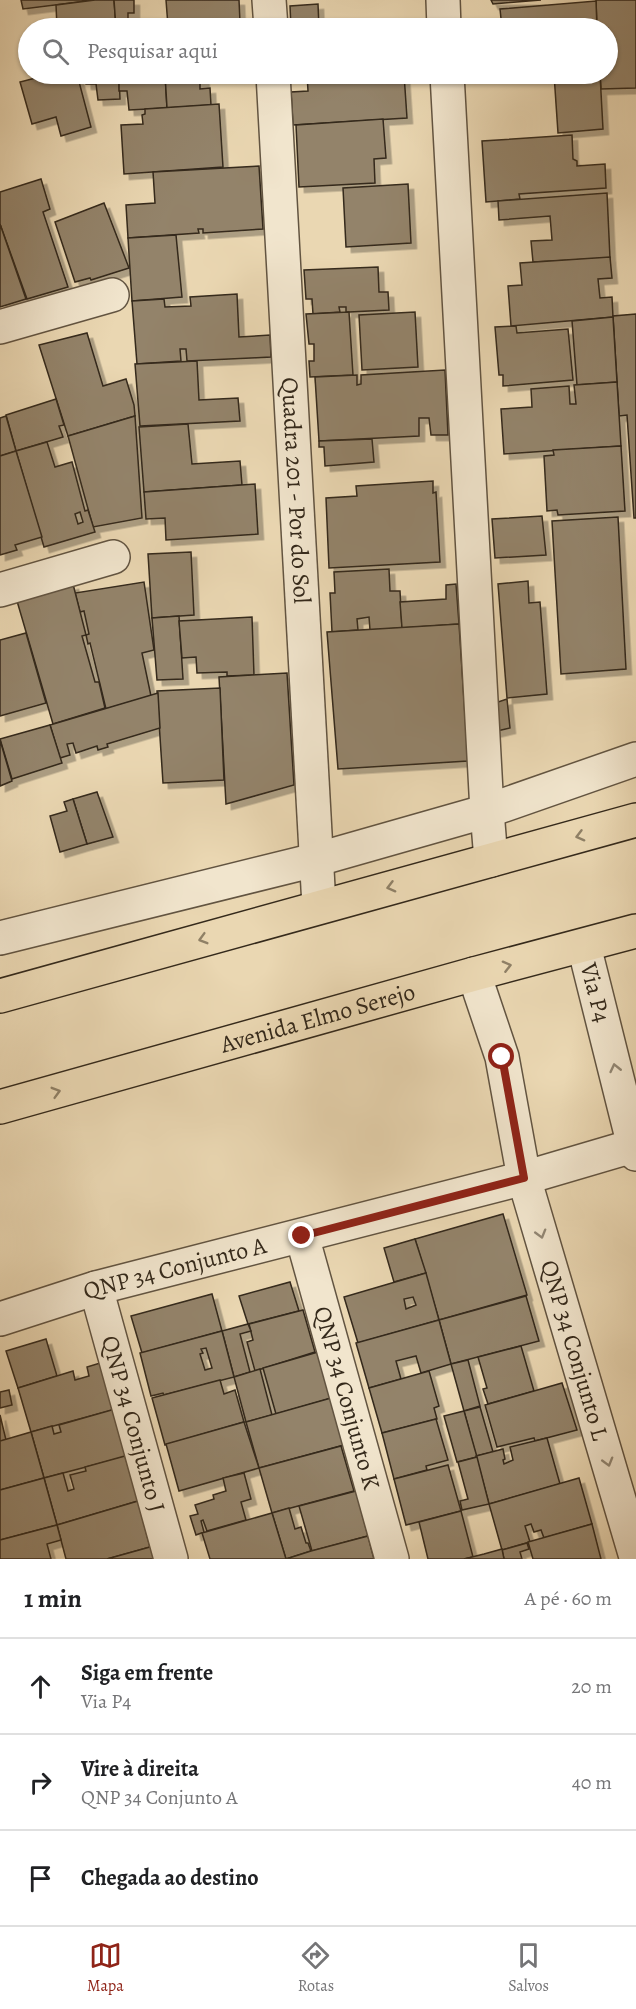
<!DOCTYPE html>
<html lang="pt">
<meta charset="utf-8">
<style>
body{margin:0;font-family:Alegreya,serif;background:#f2f2f2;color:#202124}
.stop{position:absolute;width:18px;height:18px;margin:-14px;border:4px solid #8f2418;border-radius:50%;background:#fff}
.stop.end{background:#8f2418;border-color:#fff;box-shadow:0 2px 6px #0008}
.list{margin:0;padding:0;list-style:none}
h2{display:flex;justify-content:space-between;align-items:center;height:78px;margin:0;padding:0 24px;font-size:26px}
h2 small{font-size:20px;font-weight:400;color:#757577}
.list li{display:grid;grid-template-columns:39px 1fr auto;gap:18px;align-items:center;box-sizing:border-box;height:96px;padding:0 24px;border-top:2px solid #e0e0e0}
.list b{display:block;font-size:22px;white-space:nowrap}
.list p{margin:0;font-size:20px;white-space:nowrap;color:#757577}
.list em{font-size:20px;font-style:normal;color:#757577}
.icon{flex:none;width:33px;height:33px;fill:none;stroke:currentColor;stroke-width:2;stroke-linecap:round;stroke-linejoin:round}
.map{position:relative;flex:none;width:636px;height:1559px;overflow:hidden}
.search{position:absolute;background:#fff;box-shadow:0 2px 4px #0004;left:18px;right:18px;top:18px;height:66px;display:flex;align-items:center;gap:15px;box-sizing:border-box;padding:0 21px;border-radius:33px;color:#757577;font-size:22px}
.sheet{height:366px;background:#fff}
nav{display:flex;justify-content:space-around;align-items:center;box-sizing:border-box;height:84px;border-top:2px solid #e0e0e0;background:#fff;font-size:16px;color:#757577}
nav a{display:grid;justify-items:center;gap:3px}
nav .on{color:#8f2418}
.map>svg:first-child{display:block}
.building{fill:#93836a;stroke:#34291b;stroke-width:1.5;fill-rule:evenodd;filter:url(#shadow)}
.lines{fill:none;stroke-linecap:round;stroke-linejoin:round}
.minor-casing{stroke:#625441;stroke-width:36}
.major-casing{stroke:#34291b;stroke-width:36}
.minor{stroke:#f1e5cd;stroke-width:33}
.major{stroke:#ead7b2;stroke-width:33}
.oneway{stroke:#8f8066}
.oneway2{stroke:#928774}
.route{stroke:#8f2418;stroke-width:8}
.labels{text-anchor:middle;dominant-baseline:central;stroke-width:4.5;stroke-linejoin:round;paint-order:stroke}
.street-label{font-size:24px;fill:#34291b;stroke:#f1e5cd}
</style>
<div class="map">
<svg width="636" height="1559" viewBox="0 0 636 1559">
<defs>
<filter id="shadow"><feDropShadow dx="5.5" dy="5.5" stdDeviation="0" flood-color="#0004"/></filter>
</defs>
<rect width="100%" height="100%" fill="#ead7b2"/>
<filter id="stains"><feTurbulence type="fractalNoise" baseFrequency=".00333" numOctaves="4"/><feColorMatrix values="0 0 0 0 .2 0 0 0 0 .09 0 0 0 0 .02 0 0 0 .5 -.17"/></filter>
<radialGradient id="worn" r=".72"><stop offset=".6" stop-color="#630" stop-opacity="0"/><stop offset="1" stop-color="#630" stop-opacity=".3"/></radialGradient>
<g class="building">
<path d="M21 0H95L23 9Z"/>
<path d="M95 0H114L116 28H57L56 5Z"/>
<path d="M114 0H134V13H128V28H116Z"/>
<path d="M166 0H239L240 22 168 26Z"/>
<path d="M491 0H541L493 4Z"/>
<path d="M596 0H636V88L601 89 600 74H608V28H597Z"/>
<path d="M596 1 597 28H502L500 9Z"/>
<path d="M318 4 319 28H291L290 6Z"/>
<path d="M238 22V28H209V24Z"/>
<path d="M51 74H77L91 127 61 136 56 117 32 124 20 82Z"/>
<path d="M85 74H119L120 99 98 100 96 84H86Z"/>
<path d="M119 74H165L167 108 129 110 127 91H119Z"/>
<path d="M165 74H203L204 83H200V89L210 88 211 105 167 108Z"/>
<path d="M307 74H404L407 118 293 125 291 92 308 91Z"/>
<path d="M554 74H600L603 129 558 133Z"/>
<path d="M219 104 223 167 124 174 121 125 143 124 142 115 145 114V109Z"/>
<path d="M383 119 386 158 374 159 375 183 299 187 296 125Z"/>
<path d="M572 135 573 159 577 161V166L605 164 606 188 519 194 520 199 486 202 482 141Z"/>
<path d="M259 166 263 229 203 233V229H198L199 233 128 238 126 205 155 203 153 172Z"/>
<path d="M41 179 50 209 43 212 68 287 27 299 0 224V192Z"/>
<path d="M408 184 411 243 346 247 343 188Z"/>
<path d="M607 193 610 258 533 262 531 241 552 240 550 216 499 220 498 201Z"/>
<path d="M104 203 129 268 91 280 90 278 75 282 55 222Z"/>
<path d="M0 224 26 299 0 307Z"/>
<path d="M176 235 182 297 132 301 128 238Z"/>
<path d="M610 257 612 278 598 279 600 298 612 297 613 317 511 326 508 286 522 285 520 263Z"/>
<path d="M378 267 379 292H388L389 310 349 312H346V307H339L340 312 313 314 312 299H306L304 270Z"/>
<path d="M237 294 239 337 270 335 271 357 187 361 186 349H180L181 361 137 364 132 301 164 299 165 307 191 306 190 297Z"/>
<path d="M349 312 353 375 310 377 309 361H314V344H309L306 314Z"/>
<path d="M415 312 418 367 362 370 359 315Z"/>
<path d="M636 314V518H634L627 415 619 416 613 316Z"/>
<path d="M613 317 617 382 577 385 572 321Z"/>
<path d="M516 326 517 333 568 329 573 380 503 386V375H499L495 327Z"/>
<path d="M87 333 103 386 126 379 134 405 135 416 68 436 39 345Z"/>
<path d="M197 361 199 400 238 398 240 421 140 426 135 364Z"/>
<path d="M445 370 448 435H431L429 418H419V436L319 441 315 377 357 375V385L361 384V375Z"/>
<path d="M617 382 621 446 504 454 501 409 532 407 531 389 569 386 570 404H576L574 385Z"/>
<path d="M56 399 64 425 59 426 63 437 16 451 6 415Z"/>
<path d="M6 416 16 451 0 456V418Z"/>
<path d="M135 416 142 518 93 527 68 436Z"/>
<path d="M188 424 192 464 240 461 242 485 144 492 139 427Z"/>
<path d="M372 439 374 462 325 466 324 447H319V441Z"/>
<path d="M47 442 55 467 72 462 85 511 88 510 95 532 44 547 16 451ZM80 512 83 522 78 524 75 514Z"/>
<path d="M621 446 625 511 558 515 557 510 547 511 544 456 554 455 553 450Z"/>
<path d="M16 451 42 537 15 545 17 550 0 555V456Z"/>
<path d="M433 481V493L436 492 440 562 329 568 326 498 357 496 356 486Z"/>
<path d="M255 484 258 534 166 540 165 518 146 519 144 492Z"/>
<path d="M542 516 546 555 495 558 492 519Z"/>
<path d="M618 517 626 669 561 674 552 521Z"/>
<path d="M191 552 194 615 152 618 148 554Z"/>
<path d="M389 569 390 591H400L402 628 370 630 369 617 357 619 358 630 332 632 330 593H335L334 572Z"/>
<path d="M528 581 529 603 540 602 547 694 507 698 498 584Z"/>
<path d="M144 582 154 650 142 653 151 696 106 709 90 643 88 644 86 635 89 634 84 611 80 612 75 593Z"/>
<path d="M73 584 86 635 82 636 95 682H99L105 708 53 724 17 601Z"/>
<path d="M456 584 459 624 402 628 400 602 446 599V585Z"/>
<path d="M179 616 183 679 157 680 152 618Z"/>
<path d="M252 617 254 675 227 676V672L197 673 196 657 182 658 179 621Z"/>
<path d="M459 624 468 761 338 769 327 632Z"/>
<path d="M26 633 46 703 0 716V640Z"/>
<path d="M287 673 294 785 226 804 219 677Z"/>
<path d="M220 688 224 780 163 783 157 691Z"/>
<path d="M158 693 160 728 107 744 108 747 98 750 97 746 76 753 73 743 67 744 70 755 60 758 50 725Z"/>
<path d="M507 699 510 728 467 738 465 713Z"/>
<path d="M50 725 62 763 12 779 0 739Z"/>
<path d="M0 740 12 781 0 786Z"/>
<path d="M97 792 113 837 87 844 73 799Z"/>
<path d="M73 799 87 844 60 852 50 816 67 811 64 802Z"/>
<path d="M503 1214 527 1295 439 1320 415 1239Z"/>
<path d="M415 1239 426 1273 394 1282 384 1248Z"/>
<path d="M426 1273 439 1320 358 1343 344 1297ZM413 1297 416 1305 406 1309 404 1299Z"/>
<path d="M290 1282 299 1311 248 1324 239 1296Z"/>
<path d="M212 1294 222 1331 142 1353 131 1316Z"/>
<path d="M526 1296 539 1341 451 1364 439 1320Z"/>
<path d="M303 1310 315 1352 255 1371 247 1342 253 1340 249 1324Z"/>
<path d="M439 1320 451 1364 421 1373 416 1356 396 1361 401 1379 369 1388 356 1343Z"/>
<path d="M248 1324 251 1331 240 1334 250 1372 234 1377 222 1331Z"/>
<path d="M222 1331 234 1377 164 1395 163 1393 151 1396 140 1353ZM206 1348 212 1368 205 1370 200 1354 203 1353 201 1349Z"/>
<path d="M46 1339 57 1376 18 1388 6 1351Z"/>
<path d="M521 1346 534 1391 488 1404 483 1389 487 1388 478 1357Z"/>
<path d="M318 1352 332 1398 276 1414 263 1368Z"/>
<path d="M468 1360 480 1406 464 1411 451 1364Z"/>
<path d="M100 1363 102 1364 113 1410 31 1432 18 1388 73 1371 75 1380 89 1376 87 1367Z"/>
<path d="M260 1369 272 1415 246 1422 234 1377Z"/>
<path d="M429 1371 439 1406 434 1408 437 1419 382 1433 369 1388Z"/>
<path d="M220 1380 224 1394 235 1390 244 1422 165 1445 152 1398Z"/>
<path d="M562 1383 577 1430 535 1441 534 1438 497 1447 485 1405Z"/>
<path d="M9 1390 12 1405 0 1408V1392Z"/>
<path d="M331 1398 344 1445 259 1468 246 1422Z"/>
<path d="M480 1407 493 1452 476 1456 464 1411Z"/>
<path d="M115 1409 128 1456 44 1478 31 1432 52 1426 54 1434 61 1432 59 1425Z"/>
<path d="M464 1411 477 1457 457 1462 444 1416Z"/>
<path d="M0 1415 6 1440 0 1441Z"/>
<path d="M436 1419 448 1460 426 1466 427 1470 394 1479 382 1433Z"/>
<path d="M244 1422 259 1468 179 1491 166 1444Z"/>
<path d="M31 1432 44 1478 0 1490V1441Z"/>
<path d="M547 1438 560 1484 489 1504 476 1456 503 1449 505 1459 503 1460 504 1464 513 1460 510 1447Z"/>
<path d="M341 1446 354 1491 272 1513 259 1468Z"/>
<path d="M125 1456 138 1501 57 1525 44 1478 63 1473 68 1491 74 1489 70 1475 86 1471 85 1467Z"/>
<path d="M477 1457 489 1504 462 1510 460 1501 468 1499 458 1462Z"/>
<path d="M448 1465 461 1511 406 1525 394 1479Z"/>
<path d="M244 1473 251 1499 241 1502 246 1520 207 1531 203 1520 201 1521 204 1532 196 1535 190 1516 198 1514 195 1505 214 1499 213 1495 226 1491 223 1478Z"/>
<path d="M44 1478 57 1525 0 1540V1490Z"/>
<path d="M579 1478 592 1524 544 1538 541 1530 534 1532 531 1524 525 1526 530 1542 502 1550 489 1504Z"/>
<path d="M356 1491 368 1536 312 1551 299 1506Z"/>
<path d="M138 1501 150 1547 107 1559H66L57 1525Z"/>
<path d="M289 1508 295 1529 301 1527 306 1543H308L311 1551 286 1559 272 1513Z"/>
<path d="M461 1511 473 1557 464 1559H428L419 1522Z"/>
<path d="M272 1513 286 1559H210L202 1533Z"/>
<path d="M592 1524 601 1559H533L528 1542Z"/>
<path d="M57 1525 61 1540 47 1544 51 1559H0V1540Z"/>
<path d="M368 1536 374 1559H286L311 1551Z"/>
<path d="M527 1543 529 1549 520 1552 522 1559H504L502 1550Z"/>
<path d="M150 1547H152L155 1559H107Z"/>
<path d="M502 1549 504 1559H464L484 1554Z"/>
</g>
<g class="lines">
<defs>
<g id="minor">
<path d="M269 0 271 28"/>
<path d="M443 0 444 28"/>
<path id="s1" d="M273 74 319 906"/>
<path d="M447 74 487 811 491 860"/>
<path d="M0 327 112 295"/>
<path d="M0 590 113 557"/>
<path d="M0 938 315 860 487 811 636 759"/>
<path id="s2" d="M584 946 636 1154"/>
<path id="s3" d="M474 974 502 1057 524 1178 636 1557"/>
<path id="s4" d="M302 1236 392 1559"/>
<path id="s5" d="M96 1288 171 1559"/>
<path id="s6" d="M0 1319 96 1288 524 1178 636 1145"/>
</g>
<g id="major">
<path d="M0 996 636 820"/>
<path id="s7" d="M0 1107 474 974 636 931"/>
</g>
</defs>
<use href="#minor" class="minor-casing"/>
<use href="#major" class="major-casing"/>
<use href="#minor" class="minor"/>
<use href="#major" class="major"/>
</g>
<defs><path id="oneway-chevron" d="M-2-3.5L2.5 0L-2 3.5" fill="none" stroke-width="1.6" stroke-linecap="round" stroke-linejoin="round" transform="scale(1.5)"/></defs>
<g class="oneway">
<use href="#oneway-chevron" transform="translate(580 836) rotate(165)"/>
<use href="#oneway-chevron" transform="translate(391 887) rotate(165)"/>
<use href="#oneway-chevron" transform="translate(203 939) rotate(164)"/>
<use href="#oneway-chevron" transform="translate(507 966) rotate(-14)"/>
<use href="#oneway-chevron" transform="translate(56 1092) rotate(-16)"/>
</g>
<g class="oneway2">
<use href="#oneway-chevron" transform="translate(615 1068) rotate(-103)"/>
<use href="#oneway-chevron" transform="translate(541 1234) rotate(74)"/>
<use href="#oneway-chevron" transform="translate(608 1462) rotate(74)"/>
</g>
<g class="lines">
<path class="route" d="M302 1236 524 1178 502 1057"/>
</g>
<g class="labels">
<g class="street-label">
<text stroke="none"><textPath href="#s1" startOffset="417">Quadra 201 - Por do Sol</textPath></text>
<text stroke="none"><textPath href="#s2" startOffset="48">Via P4</textPath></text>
<text stroke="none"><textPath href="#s7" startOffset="330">Avenida Elmo Serejo</textPath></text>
<text stroke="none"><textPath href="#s6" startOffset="182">QNP 34 Conjunto A</textPath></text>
<text stroke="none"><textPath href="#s3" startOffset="390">QNP 34 Conjunto L</textPath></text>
<text stroke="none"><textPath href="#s4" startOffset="168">QNP 34 Conjunto K</textPath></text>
<text stroke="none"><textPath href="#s5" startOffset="141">QNP 34 Conjunto J</textPath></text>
</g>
</g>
<rect width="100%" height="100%" filter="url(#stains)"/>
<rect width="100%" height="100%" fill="url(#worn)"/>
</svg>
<div class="stop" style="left:502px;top:1057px"></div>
<div class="stop end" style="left:302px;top:1236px"></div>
<div class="search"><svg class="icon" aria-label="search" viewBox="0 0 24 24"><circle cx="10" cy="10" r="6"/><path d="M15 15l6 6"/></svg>Pesquisar aqui</div>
</div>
<section class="sheet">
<h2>1 min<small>A pé · 60 m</small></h2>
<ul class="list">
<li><svg class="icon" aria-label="ahead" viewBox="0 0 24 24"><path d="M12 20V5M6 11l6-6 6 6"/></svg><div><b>Siga em frente</b><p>Via P4</p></div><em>20 m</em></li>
<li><svg class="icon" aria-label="right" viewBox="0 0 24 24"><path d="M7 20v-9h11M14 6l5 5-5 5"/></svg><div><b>Vire à direita</b><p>QNP 34 Conjunto A</p></div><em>40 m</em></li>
<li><svg class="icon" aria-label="arrive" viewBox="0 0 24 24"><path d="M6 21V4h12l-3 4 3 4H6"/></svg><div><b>Chegada ao destino</b></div></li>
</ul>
</section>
<nav>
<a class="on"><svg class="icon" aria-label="map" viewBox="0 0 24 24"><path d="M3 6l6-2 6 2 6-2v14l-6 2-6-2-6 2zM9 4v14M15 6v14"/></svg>Mapa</a>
<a><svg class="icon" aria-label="directions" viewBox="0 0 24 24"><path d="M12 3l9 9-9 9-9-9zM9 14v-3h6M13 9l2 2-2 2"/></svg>Rotas</a>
<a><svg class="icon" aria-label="saved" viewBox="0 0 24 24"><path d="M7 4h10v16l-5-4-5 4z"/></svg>Salvos</a>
</nav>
